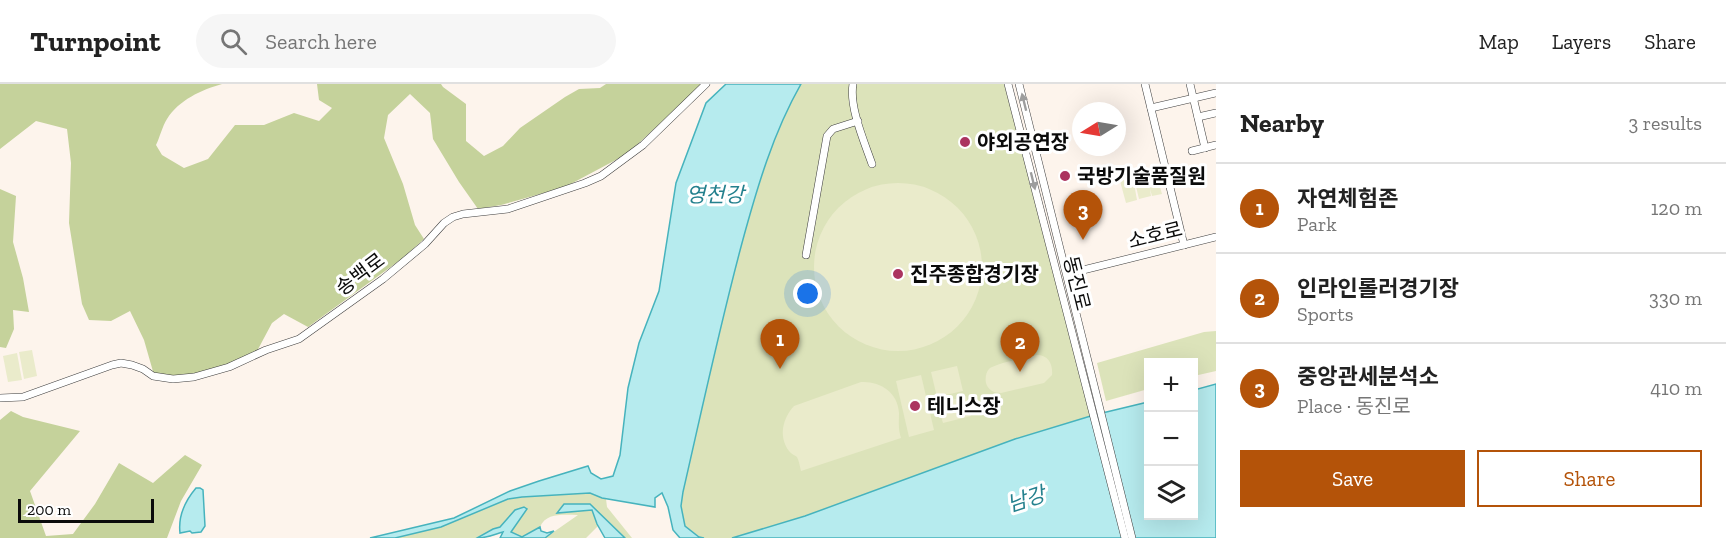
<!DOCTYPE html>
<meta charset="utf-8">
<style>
body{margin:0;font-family:"Zilla Slab","Noto Sans KR",serif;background:#f6f6f6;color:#222}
.controls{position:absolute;right:18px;bottom:18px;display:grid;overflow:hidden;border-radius:0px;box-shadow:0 6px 24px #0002}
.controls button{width:54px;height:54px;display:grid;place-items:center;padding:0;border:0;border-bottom:2px solid #e0e0e0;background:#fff;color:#222;font:30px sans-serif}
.compass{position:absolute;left:1072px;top:18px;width:54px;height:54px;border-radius:50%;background:#fff;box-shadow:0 6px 24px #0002;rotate:259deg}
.scale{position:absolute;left:18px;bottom:15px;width:136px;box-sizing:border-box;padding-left:6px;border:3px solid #0b0b0b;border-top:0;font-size:16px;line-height:21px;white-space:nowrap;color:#0b0b0b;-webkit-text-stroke:4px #fff;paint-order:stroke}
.you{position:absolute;left:808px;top:210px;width:21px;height:21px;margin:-15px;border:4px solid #fff;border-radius:50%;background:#1a73e8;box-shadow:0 0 0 9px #1a73e833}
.badge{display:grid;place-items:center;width:39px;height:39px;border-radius:50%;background:#b45309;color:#fff;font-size:20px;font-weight:700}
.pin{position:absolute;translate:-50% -50px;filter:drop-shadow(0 2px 3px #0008)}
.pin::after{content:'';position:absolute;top:32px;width:21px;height:18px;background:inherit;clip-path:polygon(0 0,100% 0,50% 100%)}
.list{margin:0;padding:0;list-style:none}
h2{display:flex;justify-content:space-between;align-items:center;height:78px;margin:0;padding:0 24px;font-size:26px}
h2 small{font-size:20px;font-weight:400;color:#767676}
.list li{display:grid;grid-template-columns:39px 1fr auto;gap:18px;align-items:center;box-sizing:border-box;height:90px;padding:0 24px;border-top:2px solid #e0e0e0}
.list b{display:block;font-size:22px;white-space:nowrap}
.list p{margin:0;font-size:20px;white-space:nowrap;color:#767676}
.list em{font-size:20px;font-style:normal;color:#767676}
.actions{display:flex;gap:12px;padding:18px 24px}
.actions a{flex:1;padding:14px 0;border:2px solid #b45309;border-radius:0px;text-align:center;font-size:21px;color:#b45309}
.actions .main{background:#b45309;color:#fff}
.icon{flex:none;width:33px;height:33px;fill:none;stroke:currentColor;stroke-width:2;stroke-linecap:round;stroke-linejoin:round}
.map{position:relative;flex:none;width:1216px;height:454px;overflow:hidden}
header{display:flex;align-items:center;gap:36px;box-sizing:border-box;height:84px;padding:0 30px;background:#fff;border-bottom:2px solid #e0e0e0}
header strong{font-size:28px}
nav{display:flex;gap:33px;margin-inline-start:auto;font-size:21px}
.search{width:420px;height:54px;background:#f6f6f6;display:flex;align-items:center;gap:15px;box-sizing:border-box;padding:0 21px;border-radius:33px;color:#767676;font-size:22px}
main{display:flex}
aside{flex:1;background:#fff}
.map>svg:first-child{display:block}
.green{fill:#dce3ba}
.forest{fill:#c5d29b}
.pitch{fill:#eaebcb}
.water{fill:#b6ebee;stroke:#46b3bd;stroke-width:1.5}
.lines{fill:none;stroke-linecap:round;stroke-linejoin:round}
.minor-casing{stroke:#3e3e3e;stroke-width:8}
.minor{stroke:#fff;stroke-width:7}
.oneway{fill:#9d9d9d}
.poi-dot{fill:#ab345f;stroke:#fff;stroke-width:2}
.labels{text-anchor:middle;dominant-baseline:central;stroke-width:6;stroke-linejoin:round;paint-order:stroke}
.poi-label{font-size:20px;font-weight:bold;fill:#0b0b0b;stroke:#fff;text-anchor:start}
.street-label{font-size:20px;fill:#0b0b0b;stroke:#fff}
.water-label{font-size:21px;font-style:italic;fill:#24818e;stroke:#fff}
</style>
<header>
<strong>Turnpoint</strong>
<div class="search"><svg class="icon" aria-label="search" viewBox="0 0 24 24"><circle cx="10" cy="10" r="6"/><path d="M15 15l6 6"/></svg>Search here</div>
<nav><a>Map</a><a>Layers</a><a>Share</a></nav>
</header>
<main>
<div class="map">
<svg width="1216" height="454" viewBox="0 0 1216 454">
<rect width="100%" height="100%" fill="#fdf4ec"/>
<g class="green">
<path d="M801 0H1004L1094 331 1015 355 805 432 732 454H704L700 453 685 442 681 422 683 408C702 325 720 241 742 159 757 104 773 49 801 0Z"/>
<path d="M1216 247V287L1194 292V278H1148V305L1106 317 1097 279 1204 248Z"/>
<path d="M590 409 606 415 607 423 632 454H625L590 420 598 442 586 454H545L578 431C565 431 546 428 540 443L522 453 510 448 527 425 508 436 500 444 493 445 477 454H395L441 443 508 415 522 413Z"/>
</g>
<g class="forest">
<path d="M0 0H222C201 6 179 16 167 35 162 43 160 53 156 61L162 71 184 84 208 75 235 41H264L294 29 319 37 332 24 319 16 317 0H441L443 3 466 20V57L484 72 503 62 520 44 565 13 579 5 600 4 606 0H701L694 8 627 70 565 103 501 121 478 125 459 98 433 55 430 29 410 10 388 31 384 54 403 100 415 141 424 155 403 174 308 243 284 230 272 239 256 269C224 282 189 297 154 291L144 256 130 227 111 237 89 236 82 220 69 139 71 79 67 45 36 37 0 65Z"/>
<path d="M0 105 16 112 13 158 23 194 29 228 13 226 14 245 6 264 0 263Z"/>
<path d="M11 327 23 333 80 347 30 407 46 452 73 450 95 420 119 379 153 399 185 371 202 381 181 417 167 454H0V336Z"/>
</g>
<g class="pitch">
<path d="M1156 88 1162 110 1152 112 1150 105 1151 112 1139 115 1134 94Z"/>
<path d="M1133 94 1137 116 1126 119 1120 97Z"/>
<circle cx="898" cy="183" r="84"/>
<path d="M32 266 37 292 24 295 19 268Z"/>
<path d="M17 269 22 296 8 298 3 272Z"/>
<path d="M1037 271C1049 271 1053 281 1052 291L1044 299 1001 309C994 309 988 306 986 299 985 294 986 288 989 285 993 280 1028 273 1037 271Z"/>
<path d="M957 282 963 307 937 313 931 288Z"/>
<path d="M921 291 934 346 909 353 896 297Z"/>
<path d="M861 298C880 297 898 308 899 329 899 339 898 344 901 354L801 387C800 383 799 377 797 373 795 371 791 370 789 367 778 352 783 334 794 322Z"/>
<path d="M966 312 971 332 943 339 937 320Z"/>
</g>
<g class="water">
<path d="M726 0H801C773 49 757 104 742 159 720 241 702 325 683 408L681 422 685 442 699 453 704 454H680L673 446 668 423 662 409 655 414V423L602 414 590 409 522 413 508 415 441 443 395 454H370L454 434 510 407 539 397 588 382 591 389 601 395 613 392 620 371 628 304 639 259 659 207 676 99 706 19Z"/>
<path d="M1216 300V454H732L805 432 1015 355 1094 331 1148 318V432H1194V306Z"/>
<path d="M196 404H200L203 406 205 442 201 448 192 449 190 447 180 449C178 432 185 417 196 404Z"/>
<path d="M564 420H590L625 454H605L597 440 592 426 557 429Z"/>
<path d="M524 423 527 425 511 448 522 453 540 443 541 447 547 449 554 447 545 454H500L503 448C493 451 487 454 477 454L493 445 500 443 515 426Z"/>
</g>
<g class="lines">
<defs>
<g id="minor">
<path d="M853 0C849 23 864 57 872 80"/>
<path d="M1008 0 1125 454"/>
<path d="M1019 0 1132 454"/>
<path d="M1145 0 1184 161"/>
<path d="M1190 0 1205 64"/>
<path d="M1151 24 1216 9"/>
<path d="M1198 33 1216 29"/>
<path d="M1192 67 1216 61"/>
<path d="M806 171 827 52 833 45 858 37"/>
<path d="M1067 190 1216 153"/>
<path d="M0 314 23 313 112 281 121 279 132 281 143 285 153 292 173 295 194 293 229 283 266 266 299 255 383 195 425 160 444 139 453 133 463 130 508 125 585 99 601 92 643 61 706 0"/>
</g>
</defs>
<use href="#minor" class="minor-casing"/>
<use href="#minor" class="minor"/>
</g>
<defs><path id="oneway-solid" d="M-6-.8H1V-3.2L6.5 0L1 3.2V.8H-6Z" transform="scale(1.5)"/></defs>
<g class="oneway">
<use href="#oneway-solid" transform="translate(1024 18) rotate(-104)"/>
<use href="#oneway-solid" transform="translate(1033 97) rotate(76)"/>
</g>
<g class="poi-dot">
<circle cx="965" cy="58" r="6"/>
<circle cx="1065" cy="92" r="6"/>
<circle cx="898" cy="190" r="6"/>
<circle cx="915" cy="322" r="6"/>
</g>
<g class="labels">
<g class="poi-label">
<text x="977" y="58">야외공연장</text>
<text x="1077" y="92">국방기술품질원</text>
<text x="910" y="190">진주종합경기장</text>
<text x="927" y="322">테니스장</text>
</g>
<g class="street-label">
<text transform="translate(1155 151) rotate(-14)">소호로</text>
<text transform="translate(360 190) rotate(-37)">송백로</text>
<text transform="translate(1077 199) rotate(76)">동진로</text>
</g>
<g class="water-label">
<text x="715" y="110">영천강</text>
<text transform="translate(1026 415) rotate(-18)">남강</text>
</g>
</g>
</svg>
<div class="controls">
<button>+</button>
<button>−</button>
<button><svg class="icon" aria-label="layers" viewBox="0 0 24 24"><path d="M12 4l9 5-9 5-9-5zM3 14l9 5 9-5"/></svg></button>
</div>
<svg class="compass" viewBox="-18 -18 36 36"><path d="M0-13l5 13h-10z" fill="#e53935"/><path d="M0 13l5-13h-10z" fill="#767676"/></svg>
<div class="scale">200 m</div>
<div class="you"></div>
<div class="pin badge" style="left:780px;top:285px">1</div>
<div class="pin badge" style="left:1020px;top:288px">2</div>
<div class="pin badge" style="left:1083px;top:156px">3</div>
</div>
<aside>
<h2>Nearby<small>3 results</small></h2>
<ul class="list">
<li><span class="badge">1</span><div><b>자연체험존</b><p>Park</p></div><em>120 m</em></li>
<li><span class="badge">2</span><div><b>인라인롤러경기장</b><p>Sports</p></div><em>330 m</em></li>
<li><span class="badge">3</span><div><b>중앙관세분석소</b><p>Place · 동진로</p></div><em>410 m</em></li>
</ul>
<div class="actions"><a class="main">Save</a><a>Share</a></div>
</aside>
</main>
